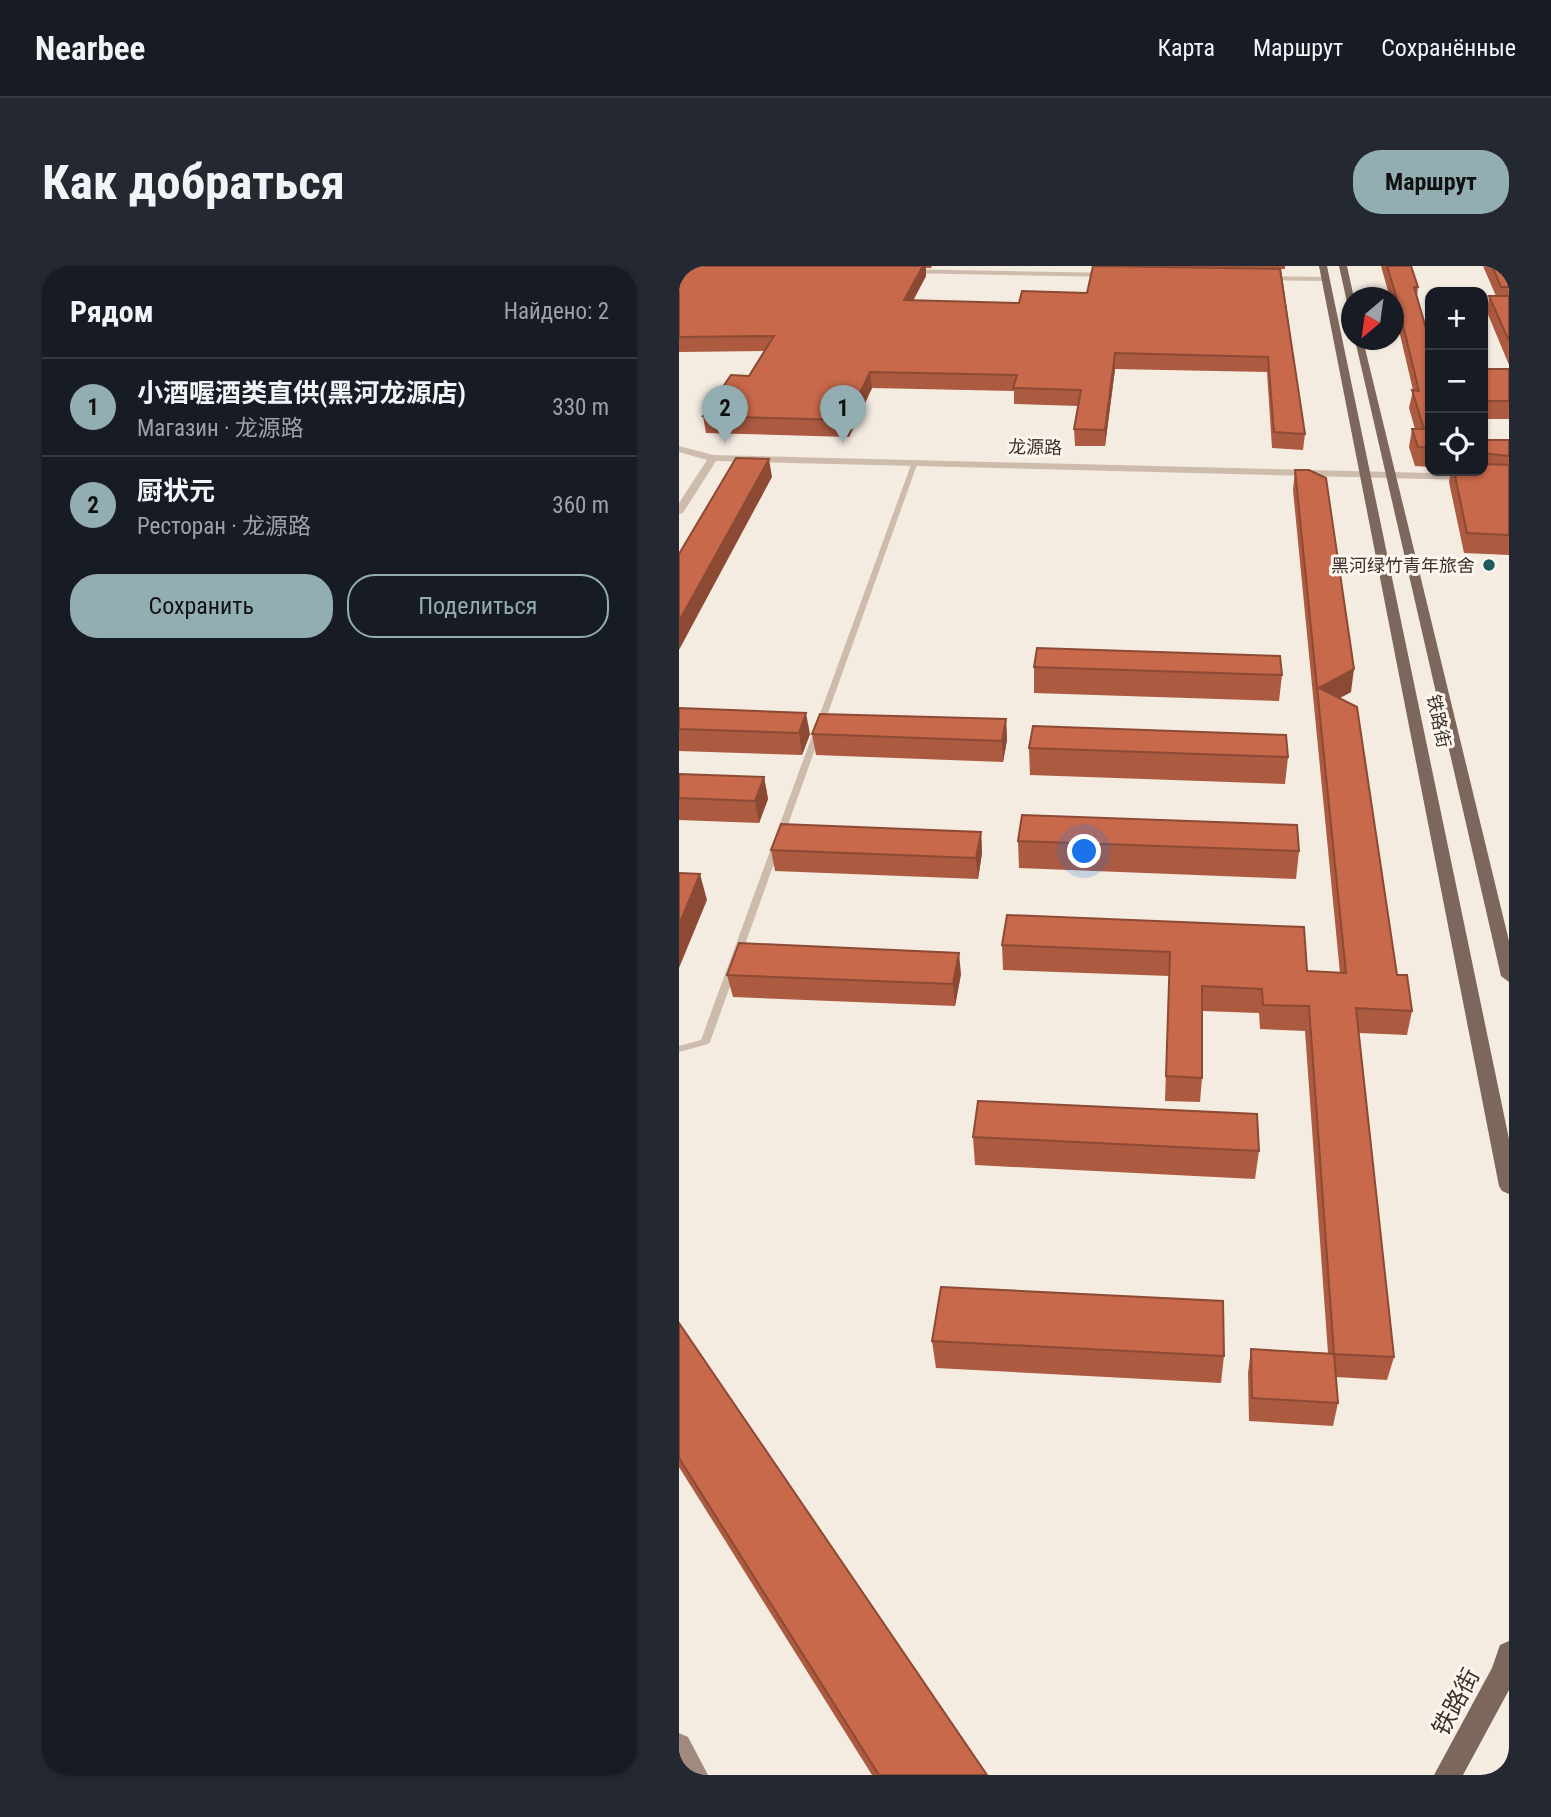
<!DOCTYPE html>
<html lang="ru">
<meta charset="utf-8">
<style>
body{margin:0;font-family:"Roboto Condensed","Noto Sans SC",sans-serif;background:#242831;color:#f1f3f6}
.controls{position:absolute;right:21px;top:21px;display:grid;overflow:hidden;border-radius:14px;box-shadow:0 2px 5px #0004}
.controls button{width:63px;height:63px;display:grid;place-items:center;padding:0;border:0;border-bottom:2px solid #363941;background:#171b24;color:#f1f3f6;font:35px sans-serif}
.compass{position:absolute;left:662px;top:21px;width:63px;height:63px;border-radius:50%;background:#171b24;box-shadow:0 2px 5px #0004;rotate:209deg}
.you{position:absolute;left:406px;top:586px;width:24px;height:24px;margin:-18px;border:5px solid #fff;border-radius:50%;background:#1a73e8;box-shadow:0 0 0 10px #1a73e833}
.badge{display:grid;place-items:center;width:46px;height:46px;border-radius:50%;background:#92aeb2;color:#111;font-size:23px;font-weight:700}
.pin{position:absolute;translate:-50% -58px;filter:drop-shadow(0 2px 4px #0008)}
.pin::after{content:'';position:absolute;top:37px;width:24px;height:21px;background:inherit;clip-path:polygon(0 0,100% 0,50% 100%)}
.list{margin:0;padding:0;list-style:none}
h2{display:flex;justify-content:space-between;align-items:center;height:91px;margin:0;padding:0 28px;font-size:30px}
h2 small{font-size:23px;font-weight:400;color:#9ea1a6}
.list li{display:grid;grid-template-columns:46px 1fr auto;gap:21px;align-items:center;box-sizing:border-box;height:98px;padding:0 28px;border-top:2px solid #363941}
.list b{display:block;font-size:26px;white-space:nowrap}
.list p{margin:0;font-size:23px;white-space:nowrap;color:#9ea1a6}
.list em{font-size:23px;font-style:normal;color:#9ea1a6}
.actions{display:flex;gap:14px;padding:21px 28px}
.actions a{flex:1;padding:16px 0;border:2px solid #92aeb2;border-radius:28px;text-align:center;font-size:24px;color:#92aeb2}
.actions .main{background:#92aeb2;color:#111}
.icon{flex:none;width:38px;height:38px;fill:none;stroke:currentColor;stroke-width:2;stroke-linecap:round;stroke-linejoin:round}
.map{position:relative;flex:none;width:830px;height:1509px;overflow:hidden;border-radius:28px}
header{display:flex;align-items:center;gap:42px;box-sizing:border-box;height:98px;padding:0 35px;background:#171b24;border-bottom:2px solid #363941}
header strong{font-size:33px}
nav{display:flex;gap:38px;margin-inline-start:auto;font-size:24px}
.intro{display:flex;align-items:center;justify-content:space-between;box-sizing:border-box;height:168px;padding:0 42px}
h1{margin:0;font-size:49px}
.button{padding:18px 32px;border-radius:28px;background:#92aeb2;color:#111;font-size:24px;font-weight:700}
main{display:flex;gap:42px;padding:0 42px}
aside{flex:1;background:#171b24;border-radius:28px;box-shadow:0 2px 5px #0004}
.map>svg:first-child{display:block}
.lines{fill:none;stroke-linecap:round;stroke-linejoin:round}
.service{fill:#cdbbac;fill-rule:evenodd}
.minor{fill:#cdbbac;fill-rule:evenodd}
.secondary{fill:#a18a7d;fill-rule:evenodd}
.primary{fill:#7d675c;fill-rule:evenodd}
.wall{fill:#ac5a40}
.shaded-wall{fill:#8c4a34}
.building{fill:#c8694b;stroke:#8c4a34;stroke-width:2}
.poi-dot{fill:#1f5a5e;stroke:#fbf5ee;stroke-width:2.5}
.labels{text-anchor:middle;dominant-baseline:central;stroke-width:6;stroke-linejoin:round;paint-order:stroke}
.far-street-label{font-size:18px;fill:#3b302b;stroke:#fbf5ee}
.far-poi-label{font-size:18px;fill:#3b302b;stroke:#fbf5ee;text-anchor:end}
.near-street-label{font-size:24px;fill:#3b302b;stroke:#fbf5ee}
</style>
<header>
<strong>Nearbee</strong>
<nav><a>Карта</a><a>Маршрут</a><a>Сохранённые</a></nav>
</header>
<div class="intro"><h1>Как добраться</h1><a class="button">Маршрут</a></div>
<main>
<aside>
<h2>Рядом<small>Найдено: 2</small></h2>
<ul class="list">
<li><span class="badge">1</span><div><b>小酒喔酒类直供(黑河龙源店)</b><p>Магазин · 龙源路</p></div><em>330 m</em></li>
<li><span class="badge">2</span><div><b>厨状元</b><p>Ресторан · 龙源路</p></div><em>360 m</em></li>
</ul>
<div class="actions"><a class="main">Сохранить</a><a>Поделиться</a></div>
</aside>
<div class="map">
<svg width="830" height="1509" viewBox="0 0 830 1509">
<rect width="100%" height="100%" fill="#f4ebe1"/>
<g class="lines">
<path class="service" d="M236 194 239 196 31 776 29 778 0 786V780L22 774 233 196Z"/>
<g class="minor">
<path d="M220 3 436 7 440 9 436 11 223 7Z"/>
<path d="M580 10 646 11 650 13 646 15 577 14Z"/>
<path d="M0 180 34 189 830 209V215L37 195 4 247 0 248V237L28 194 0 186Z"/>
</g>
<path class="secondary" d="M0 1467 9 1471 29 1509H0Z"/>
<g class="primary">
<path d="M640 0H648L830 873V928L823 925 820 920Z"/>
<path d="M660 0H668L675 32H673V43L669 41Z"/>
<path d="M676 74H684L830 675V716L822 710Z"/>
<path d="M830 1375V1424L784 1509H755L813 1402 821 1379Z"/>
</g>
</g>
<g class="wall">
<path d="M0 0H253L252 2H247V10L234 35 340 37 408 27 414 0H606V3H602L626 168 624 184 593 182 588 106 436 103 426 180H396L395 163 400 140 335 138V125L193 122 170 171 27 167 24 150 70 110 86 85 0 86Z"/>
<path d="M702 0H732L739 21 738 31 751 76V201L736 200 730 181 733 163H736L730 142 734 124 715 43V32H711Z"/>
<path d="M804 0H830V99L808 46 810 30H817Z"/>
<rect x="804" y="103" width="26" height="50"/>
<path d="M804 174H830V289L785 287 770 216 772 205H804Z"/>
<path d="M616 204 672 426 661 432 718 709 733 745 728 769 680 767 715 1091 708 1114 657 1111 659 1137 654 1160 570 1155 569 1107 572 1083 649 1087 626 765 581 763 580 747 523 745V812L521 836 486 835 490 710 324 704 323 679 328 649 628 705 661 707 614 224Z"/>
<path d="M355 401 603 409 600 435 355 427Z"/>
<path d="M0 442 131 468 123 489 0 485Z"/>
<path d="M327 453 328 474 324 496 137 489 133 468Z"/>
<path d="M350 482 609 491 606 518 351 509Z"/>
<path d="M0 508 85 511 89 533 80 557 0 554Z"/>
<path d="M302 566 303 587 299 613 96 605 92 584Z"/>
<path d="M339 575 620 585 617 613 340 602Z"/>
<path d="M282 708 276 740 54 731 48 709Z"/>
<path d="M294 871 580 885 576 913 296 899Z"/>
<path d="M0 1057 308 1509H193L0 1201Z"/>
<path d="M253 1075 545 1090 542 1117 257 1102Z"/>
</g>
<g class="shaded-wall">
<path d="M244 0H247V10L226 49 225 34Z"/>
<path d="M436 87V103L426 180V164Z"/>
<path d="M191 106 193 122 170 171 168 154Z"/>
<path d="M90 193 93 211 0 384V355Z"/>
<path d="M675 403 672 426 640 443V422Z"/>
<path d="M127 447 131 468 123 489 120 467Z"/>
<path d="M327 453 328 474 324 496 323 475Z"/>
<path d="M85 511 89 533 80 557 76 535Z"/>
<path d="M302 566 303 587 299 613 297 592Z"/>
<path d="M21 608 28 634 0 702V659Z"/>
<path d="M280 687 282 708 276 740 274 718Z"/>
</g>
<g class="building">
<path d="M0 0H244L225 34 340 37 343 25 408 27 414 0 601 3 626 168 595 166 589 91 436 87 426 164 395 163 402 124 334 122 338 109 191 106 168 154 24 150 52 109 70 110 95 70 0 71Z"/>
<path d="M708 0H732L739 21H735L751 76V182L739 181 733 163H745L733 124 740 125 716 26Z"/>
<path d="M813 0H830V21H822Z"/>
<path d="M810 30H830V75Z"/>
<rect x="804" y="103" width="26" height="32"/>
<path d="M804 174H830V190L804 187Z"/>
<path d="M57 192 90 193 0 355V288Z"/>
<path d="M804 198 830 199V269L788 267 775 205H804Z"/>
<path d="M616 204H630L647 212 675 403 640 422 678 441 718 709H728L733 745 677 742 715 1091 655 1088 659 1137 573 1132 572 1083 655 1088 630 740 584 739 583 723 523 720V812L487 810 491 686 323 679 328 649 625 661 628 705 667 707Z"/>
<path d="M358 382 601 390 603 409 355 401Z"/>
<path d="M0 442 127 447 120 467 0 463Z"/>
<path d="M141 448 327 453 323 475 133 468Z"/>
<path d="M354 460 607 469 609 491 350 482Z"/>
<path d="M0 508 85 511 76 535 0 532Z"/>
<path d="M343 549 618 559 620 585 339 575Z"/>
<path d="M102 558 302 566 297 592 92 584Z"/>
<path d="M0 607 21 608 0 659Z"/>
<path d="M60 677 280 687 274 718 48 709Z"/>
<path d="M299 835 578 848 580 885 294 871Z"/>
<path d="M262 1021 544 1035 545 1090 253 1075Z"/>
<path d="M0 1057 308 1509H200L0 1192Z"/>
</g>
<circle class="poi-dot" cx="810" cy="299" r="7"/>
<g class="labels">
<g class="far-street-label">
<text transform="translate(356 181) rotate(1)">龙源路</text>
<text transform="translate(760 455) rotate(78)">铁路街</text>
</g>
<g class="far-poi-label">
<text x="796" y="299">黑河绿竹青年旅舍</text>
</g>
<g class="near-street-label">
<text transform="translate(777 1436) rotate(-62)">铁路街</text>
</g>
</g>
</svg>
<div class="controls">
<button>+</button>
<button>−</button>
<button><svg class="icon" aria-label="locate" viewBox="0 0 24 24"><circle cx="12" cy="12" r="6"/><path d="M12 2v4M12 18v4M2 12h4M18 12h4"/></svg></button>
</div>
<svg class="compass" viewBox="-18 -18 36 36"><path d="M0-13l5 13h-10z" fill="#e53935"/><path d="M0 13l5-13h-10z" fill="#9ea1a6"/></svg>
<div class="you"></div>
<div class="pin badge" style="left:164px;top:177px">1</div>
<div class="pin badge" style="left:46px;top:177px">2</div>
</div>
</main>
